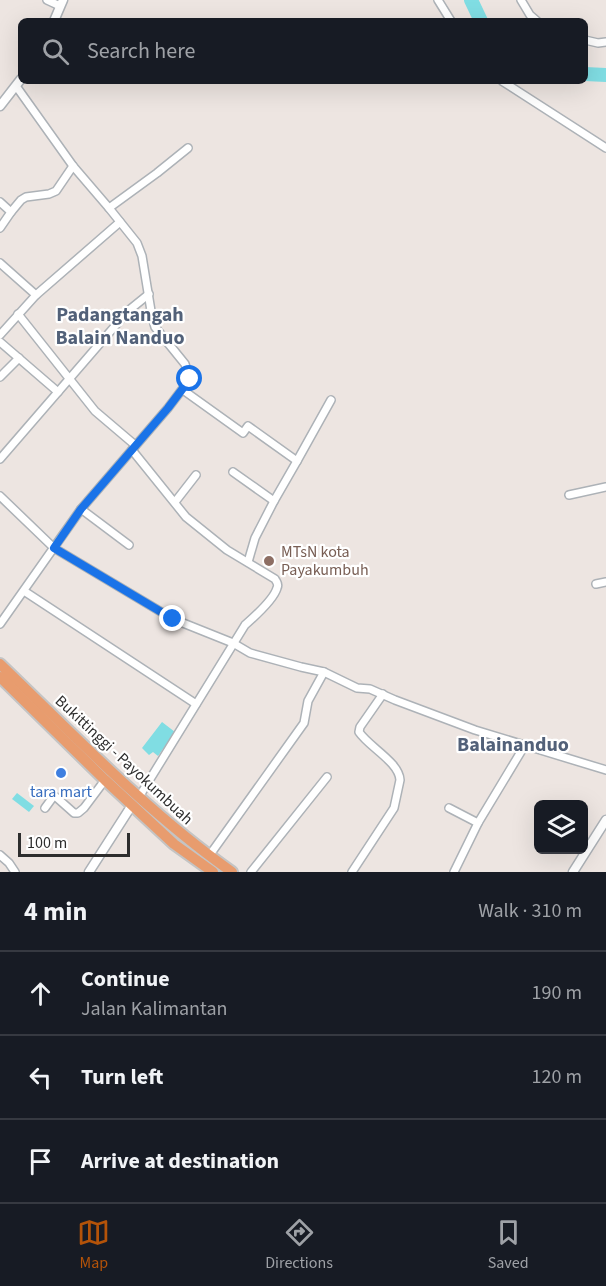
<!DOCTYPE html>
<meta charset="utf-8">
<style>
body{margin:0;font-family:"Source Sans 3",sans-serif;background:#242831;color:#f1f3f6}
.controls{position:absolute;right:18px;bottom:18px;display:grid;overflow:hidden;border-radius:9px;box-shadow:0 6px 24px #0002}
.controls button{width:54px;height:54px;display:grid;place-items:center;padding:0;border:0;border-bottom:2px solid #363941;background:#171b24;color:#f1f3f6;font:30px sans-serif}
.scale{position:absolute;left:18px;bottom:15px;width:112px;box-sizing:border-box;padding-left:6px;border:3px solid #2d2d2d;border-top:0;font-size:16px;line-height:21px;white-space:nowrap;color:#2d2d2d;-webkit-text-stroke:4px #fff;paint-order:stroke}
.stop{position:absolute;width:18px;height:18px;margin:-14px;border:4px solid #1a73e8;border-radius:50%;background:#fff}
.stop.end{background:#1a73e8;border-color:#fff;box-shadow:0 2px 6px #0008}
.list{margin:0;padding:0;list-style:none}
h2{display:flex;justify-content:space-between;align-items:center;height:78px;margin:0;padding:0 24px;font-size:26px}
h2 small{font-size:20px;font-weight:400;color:#9ea1a6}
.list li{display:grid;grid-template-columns:39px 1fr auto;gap:18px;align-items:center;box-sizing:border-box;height:84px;padding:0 24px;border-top:2px solid #363941}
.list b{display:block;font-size:22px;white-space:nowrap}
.list p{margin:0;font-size:20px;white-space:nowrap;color:#9ea1a6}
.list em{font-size:20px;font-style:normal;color:#9ea1a6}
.icon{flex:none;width:33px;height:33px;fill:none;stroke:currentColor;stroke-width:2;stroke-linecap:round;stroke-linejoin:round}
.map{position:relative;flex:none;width:606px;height:872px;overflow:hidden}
.search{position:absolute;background:#171b24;box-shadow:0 6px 24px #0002;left:18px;right:18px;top:18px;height:66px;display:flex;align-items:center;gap:15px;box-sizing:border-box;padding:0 21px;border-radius:9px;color:#9ea1a6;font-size:22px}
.sheet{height:330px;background:#171b24}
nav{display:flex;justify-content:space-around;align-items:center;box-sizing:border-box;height:84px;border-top:2px solid #363941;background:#171b24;font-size:16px;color:#9ea1a6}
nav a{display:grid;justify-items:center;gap:3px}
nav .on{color:#b45309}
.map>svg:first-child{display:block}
.water{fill:#80dde3}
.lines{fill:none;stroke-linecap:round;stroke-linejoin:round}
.river{stroke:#80dde3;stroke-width:14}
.minor-casing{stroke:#adb2b7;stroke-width:10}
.tertiary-casing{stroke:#adb2b7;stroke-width:11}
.trunk-casing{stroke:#c4c4c4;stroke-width:14}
.minor{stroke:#fff;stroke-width:7}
.tertiary{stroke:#fff;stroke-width:8}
.trunk{stroke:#e89c6e;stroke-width:10}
.route{stroke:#1a73e8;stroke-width:8}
.education-dot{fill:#8d6e63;stroke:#fff;stroke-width:2}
.shop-dot{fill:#3f7fe0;stroke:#fff;stroke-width:2}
.labels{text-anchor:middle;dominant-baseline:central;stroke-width:4.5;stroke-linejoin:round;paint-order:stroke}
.education-label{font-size:16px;fill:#785e54;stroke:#fff;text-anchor:start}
.street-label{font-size:16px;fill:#2d2d2d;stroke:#fff}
.shop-label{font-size:16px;fill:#366cbe;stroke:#fff}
.quarter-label{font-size:20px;font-weight:bold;fill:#526179;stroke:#fff}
</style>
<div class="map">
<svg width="606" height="872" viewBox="0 0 606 872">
<rect width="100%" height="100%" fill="#ede5e1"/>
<g class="water">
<path d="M162 722 175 732 158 756 153 752 149 755 142 748Z"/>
<path d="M17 793 34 806 29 812 12 799Z"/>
</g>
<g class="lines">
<g class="river">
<path d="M471 0 481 21"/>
<path d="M585 74 606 75"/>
</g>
<defs>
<g id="minor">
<path d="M47 0 60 6"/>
<path d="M438 0 451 21"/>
<path d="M521 0 530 15 537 21"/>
<path d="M585 40 598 43 606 42"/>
<path d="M502 81 606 148"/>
<path d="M0 202 11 212 0 228"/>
<path d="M109 208 157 173 188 148"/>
<path d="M11 212 21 200 26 197 49 194 56 191 73 166"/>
<path d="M0 263 36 295"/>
<path d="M18 314 95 411 135 445"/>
<path d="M0 335 36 295 120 222"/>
<path d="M0 342 58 392"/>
<path d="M0 377 19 358"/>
<path d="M183 390 243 433 248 426 297 461 274 501 255 538 248 562"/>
<path d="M132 450 186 517 227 550 275 579C277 583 279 584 277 588 274 599 253 618 245 625L139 797"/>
<path d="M0 459 128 311 149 294"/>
<path d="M297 461 331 400"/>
<path d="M233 472 274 501"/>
<path d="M569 495 606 487"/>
<path d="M0 496 54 548 173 619 233 643 250 653 301 667 324 672 357 688 370 689 395 700 475 730 606 770"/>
<path d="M175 502 196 475"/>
<path d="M81 509 129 545"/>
<path d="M596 584 606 582"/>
<path d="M24 591 196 704"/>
<path d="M0 624 81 509 168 408 190 379 185 364 155 327 152 317 142 256 137 243 109 208 73 166 16 86"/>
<path d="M45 808 53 797H56L74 813H78L84 808 105 780"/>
<path d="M449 808 478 823"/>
<path d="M0 855 9 863 15 872"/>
<path d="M209 856 304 723 308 701 324 672"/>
<path d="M251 872 327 777"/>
<path d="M352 872 394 808 400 780C399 762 369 747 359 732L360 727 383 694"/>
<path d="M454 872 478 823 525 745"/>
</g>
<g id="tertiary">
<path d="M54 21 63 0"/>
<path d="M0 106 21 79"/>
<path d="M89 872 132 805"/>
<path d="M573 872 606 820"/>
</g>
<g id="trunk">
<path d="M0 664C74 735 148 813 232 872"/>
<path d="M0 677 105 780 174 844 213 872"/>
</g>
</defs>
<use href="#minor" class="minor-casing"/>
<use href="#tertiary" class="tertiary-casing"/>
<use href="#trunk" class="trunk-casing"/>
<use href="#minor" class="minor"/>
<use href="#tertiary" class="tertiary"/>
<use href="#trunk" class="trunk"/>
</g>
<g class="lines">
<path class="route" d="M173 619 54 548 81 509 168 408 190 379"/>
</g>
<circle class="education-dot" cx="269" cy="561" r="6"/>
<circle class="shop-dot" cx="61" cy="773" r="6"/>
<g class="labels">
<g class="education-label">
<text x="281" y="552">MTsN kota<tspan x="281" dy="18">Payakumbuh</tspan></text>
</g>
<g class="street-label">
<text transform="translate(124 760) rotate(43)">Bukittinggi - Payokumbuah</text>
</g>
<g class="shop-label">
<text x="61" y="792">tara mart</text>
</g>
<g class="quarter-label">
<text x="120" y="315">Padangtangah<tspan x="120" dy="23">Balain Nanduo</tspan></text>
<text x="513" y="745">Balainanduo</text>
</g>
</g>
</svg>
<div class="controls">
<button><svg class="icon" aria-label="layers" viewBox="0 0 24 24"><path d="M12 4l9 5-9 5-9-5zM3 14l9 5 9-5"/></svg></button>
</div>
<div class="scale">100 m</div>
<div class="stop" style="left:190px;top:379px"></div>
<div class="stop end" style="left:173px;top:619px"></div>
<div class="search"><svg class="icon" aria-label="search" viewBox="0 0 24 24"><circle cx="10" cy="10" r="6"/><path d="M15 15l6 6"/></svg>Search here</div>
</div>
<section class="sheet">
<h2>4 min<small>Walk · 310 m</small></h2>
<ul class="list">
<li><svg class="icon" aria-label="ahead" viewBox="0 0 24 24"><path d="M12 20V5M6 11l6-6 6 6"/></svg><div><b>Continue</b><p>Jalan Kalimantan</p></div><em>190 m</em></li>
<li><svg class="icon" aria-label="left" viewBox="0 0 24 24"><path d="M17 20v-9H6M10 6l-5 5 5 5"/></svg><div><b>Turn left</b></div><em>120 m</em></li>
<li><svg class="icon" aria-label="arrive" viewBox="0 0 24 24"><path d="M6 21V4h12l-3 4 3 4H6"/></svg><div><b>Arrive at destination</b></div></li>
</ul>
</section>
<nav>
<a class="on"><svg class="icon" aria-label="map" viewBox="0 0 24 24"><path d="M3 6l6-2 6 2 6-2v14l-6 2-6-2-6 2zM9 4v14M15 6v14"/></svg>Map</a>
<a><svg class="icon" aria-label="directions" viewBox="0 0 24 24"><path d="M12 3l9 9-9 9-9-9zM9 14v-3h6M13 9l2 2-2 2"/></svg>Directions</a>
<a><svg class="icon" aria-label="saved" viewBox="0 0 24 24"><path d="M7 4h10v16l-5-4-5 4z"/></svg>Saved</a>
</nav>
